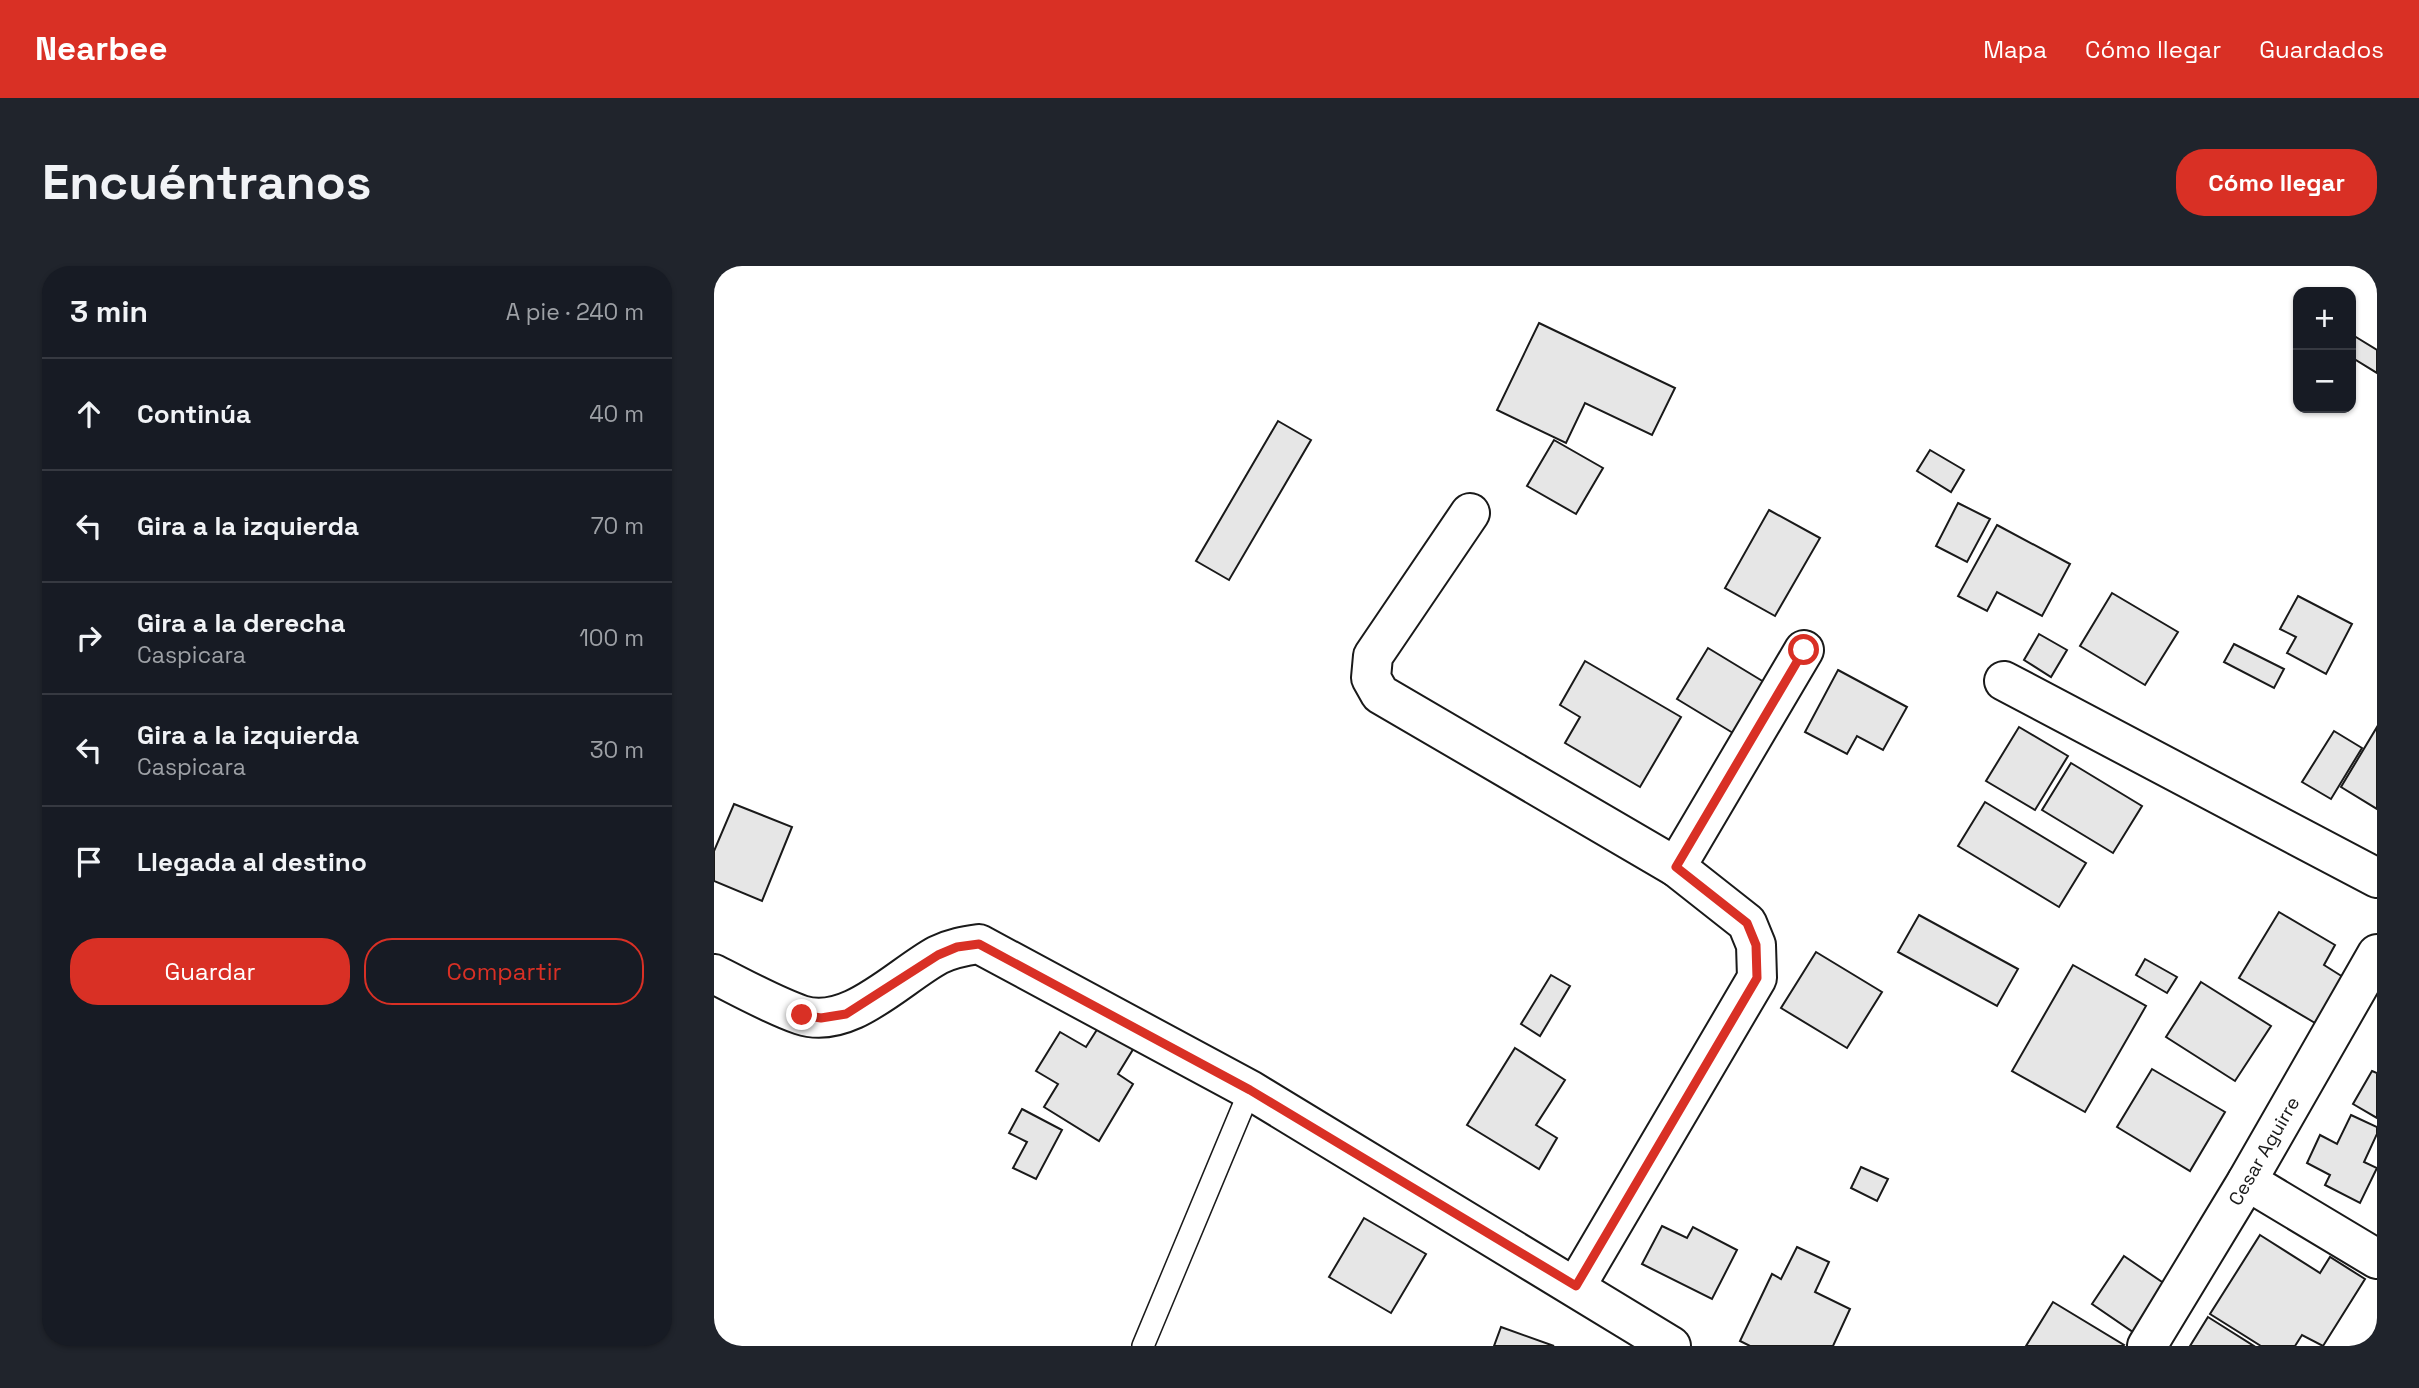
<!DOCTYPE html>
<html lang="es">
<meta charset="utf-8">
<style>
body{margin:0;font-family:"Space Grotesk",sans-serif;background:#20242c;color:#f1f3f6}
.controls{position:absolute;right:21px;top:21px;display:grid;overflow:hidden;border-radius:14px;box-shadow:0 2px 5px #0004}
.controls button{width:63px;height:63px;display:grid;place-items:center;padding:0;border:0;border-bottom:2px solid #363941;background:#171b24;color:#f1f3f6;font:35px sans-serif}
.stop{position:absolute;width:21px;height:21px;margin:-16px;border:5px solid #d93025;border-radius:50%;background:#fff}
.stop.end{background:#d93025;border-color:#fff;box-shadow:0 2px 7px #0008}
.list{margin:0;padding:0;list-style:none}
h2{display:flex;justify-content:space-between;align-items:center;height:91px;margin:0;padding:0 28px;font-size:30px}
h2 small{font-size:23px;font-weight:400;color:#9ea1a6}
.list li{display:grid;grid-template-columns:46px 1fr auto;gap:21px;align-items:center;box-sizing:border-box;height:112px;padding:0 28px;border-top:2px solid #363941}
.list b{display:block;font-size:26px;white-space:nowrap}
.list p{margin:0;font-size:23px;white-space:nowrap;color:#9ea1a6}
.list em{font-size:23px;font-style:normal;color:#9ea1a6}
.actions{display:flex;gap:14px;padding:21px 28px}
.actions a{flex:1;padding:16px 0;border:2px solid #d93025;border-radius:28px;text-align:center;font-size:24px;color:#d93025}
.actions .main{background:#d93025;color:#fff}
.icon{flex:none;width:38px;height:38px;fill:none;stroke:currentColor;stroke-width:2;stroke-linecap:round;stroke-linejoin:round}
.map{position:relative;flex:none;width:1663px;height:1080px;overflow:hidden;border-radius:28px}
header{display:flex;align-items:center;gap:42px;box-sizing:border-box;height:98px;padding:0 35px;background:#d93025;color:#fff}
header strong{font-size:33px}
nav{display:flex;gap:38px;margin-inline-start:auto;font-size:24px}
.intro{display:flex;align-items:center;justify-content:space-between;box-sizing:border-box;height:168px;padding:0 42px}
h1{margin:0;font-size:49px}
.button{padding:18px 32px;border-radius:28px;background:#d93025;color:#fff;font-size:24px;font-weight:700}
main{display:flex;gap:42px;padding:0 42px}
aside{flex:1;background:#171b24;border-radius:28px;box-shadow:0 2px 5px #0004}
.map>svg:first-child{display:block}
.building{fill:#e6e6e6;stroke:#1a1a1a;stroke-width:2}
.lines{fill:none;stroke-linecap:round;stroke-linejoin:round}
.lane-casing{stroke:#1a1a1a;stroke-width:24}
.street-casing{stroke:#1a1a1a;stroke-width:42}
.lane{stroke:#fff;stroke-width:21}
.street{stroke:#fff;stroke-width:38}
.route{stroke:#d93025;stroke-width:9}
.labels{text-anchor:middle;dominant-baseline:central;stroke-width:5;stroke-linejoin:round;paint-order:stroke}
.street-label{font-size:19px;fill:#1a1a1a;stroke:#fff}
</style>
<header>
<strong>Nearbee</strong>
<nav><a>Mapa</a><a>Cómo llegar</a><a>Guardados</a></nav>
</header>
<div class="intro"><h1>Encuéntranos</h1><a class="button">Cómo llegar</a></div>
<main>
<aside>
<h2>3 min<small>A pie · 240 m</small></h2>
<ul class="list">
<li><svg class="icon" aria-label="ahead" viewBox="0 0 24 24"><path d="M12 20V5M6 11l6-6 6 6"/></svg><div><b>Continúa</b></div><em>40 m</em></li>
<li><svg class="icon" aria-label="left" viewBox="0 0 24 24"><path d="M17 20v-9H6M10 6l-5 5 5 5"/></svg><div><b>Gira a la izquierda</b></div><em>70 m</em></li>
<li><svg class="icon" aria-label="right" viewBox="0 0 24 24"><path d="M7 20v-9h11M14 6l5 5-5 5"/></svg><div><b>Gira a la derecha</b><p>Caspicara</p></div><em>100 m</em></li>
<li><svg class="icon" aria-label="left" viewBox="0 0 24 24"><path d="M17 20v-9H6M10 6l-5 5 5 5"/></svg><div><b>Gira a la izquierda</b><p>Caspicara</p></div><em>30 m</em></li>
<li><svg class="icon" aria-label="arrive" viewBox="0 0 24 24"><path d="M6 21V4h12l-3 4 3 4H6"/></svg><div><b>Llegada al destino</b></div></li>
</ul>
<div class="actions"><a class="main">Guardar</a><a>Compartir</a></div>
</aside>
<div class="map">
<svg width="1663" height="1080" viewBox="0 0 1663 1080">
<rect width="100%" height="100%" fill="#fff"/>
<g class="building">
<path d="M825 57 961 122 938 169 871 137 852 177 783 144Z"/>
<path d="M1637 68 1663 84V107L1637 91Z"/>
<path d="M564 155 597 174 515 314 482 295Z"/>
<path d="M840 174 889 202 862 248 813 220Z"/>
<path d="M1216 184 1250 204 1237 226 1203 205Z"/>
<path d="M1244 237 1276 253 1253 296 1222 280Z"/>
<path d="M1055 244 1106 272 1061 350 1011 322Z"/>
<path d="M1283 259 1356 298 1328 350 1283 326 1273 345 1244 330Z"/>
<path d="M1398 327 1464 366 1431 419 1366 380Z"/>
<path d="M1584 330 1638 358 1612 408 1573 387 1582 371 1566 363Z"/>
<path d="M1325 368 1353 384 1337 411 1310 394Z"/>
<path d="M1520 378 1570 403 1560 422 1510 396Z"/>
<path d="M994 382 1050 416 1019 467 963 433Z"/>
<path d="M871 395 967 451 926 521 851 477 866 451 846 439Z"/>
<path d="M1124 404 1193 441 1169 484 1143 470 1133 488 1091 466Z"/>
<path d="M1305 461 1354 490 1321 544 1272 515Z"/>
<path d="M1663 461V543L1627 521Z"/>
<path d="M1620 465 1648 482 1617 533 1588 516Z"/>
<path d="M1357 497 1428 540 1399 587 1328 544Z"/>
<path d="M1271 536 1372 597 1345 641 1244 580Z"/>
<path d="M20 538 78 561 48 635 0 615V585Z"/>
<path d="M1565 646 1621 679 1610 699 1629 711 1601 757 1525 712Z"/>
<path d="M1205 649 1304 703 1283 740 1184 686Z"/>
<path d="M1102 686 1168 726 1133 782 1067 742Z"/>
<path d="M1431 693 1463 711 1453 727 1422 709Z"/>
<path d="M1359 699 1432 740 1371 846 1298 805Z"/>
<path d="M837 709 856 720 826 770 807 758Z"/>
<path d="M1487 716 1557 760 1521 815 1452 771Z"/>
<path d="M391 751 426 772 404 808 419 818 385 875 330 841 344 818 322 805 346 766 372 781Z"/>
<path d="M801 782 851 814 822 859 843 872 825 903 753 859Z"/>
<path d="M1438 803 1511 846 1476 905 1403 861Z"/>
<path d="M1658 805 1663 807V852L1639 838Z"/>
<path d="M308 843 348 864 322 913 299 902 313 876 295 867Z"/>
<path d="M1637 849 1663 861V868L1650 896 1663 902 1646 937 1611 919 1616 909 1593 897 1606 869 1623 878Z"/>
<path d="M1147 901 1174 913 1163 935 1137 922Z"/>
<path d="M650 952 712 988 677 1047 615 1011Z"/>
<path d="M948 960 973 972 979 961 1023 984 998 1033 928 998Z"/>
<path d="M1546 969 1606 1007 1616 991 1651 1013 1609 1080 1588 1069 1581 1080H1547L1496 1048Z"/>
<path d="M1083 981 1115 996 1101 1026 1136 1043 1119 1080H1036L1026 1075 1058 1008 1067 1013Z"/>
<path d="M1410 990 1451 1018 1419 1066 1378 1038Z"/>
<path d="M1339 1036 1410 1079 1409 1080H1312Z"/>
<path d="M1494 1051 1540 1080H1476Z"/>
<path d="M787 1061 840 1080H780Z"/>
</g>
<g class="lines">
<defs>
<path id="lane" d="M429 1080 536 824"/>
<g id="street">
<path d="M756 247 659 390 657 412 666 428 962 601"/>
<path d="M1290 415 1663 612"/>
<path d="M0 708C28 722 58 739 87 749 135 765 185 710 224 689 238 682 251 680 265 678L536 824 957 1080"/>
<path d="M1533 915 1663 993"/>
<path d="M862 1020 1043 712 1042 679 1033 657 962 601 1090 384"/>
<path d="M1433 1080 1533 915 1663 688"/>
</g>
</defs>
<use href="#lane" class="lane-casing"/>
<use href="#street" class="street-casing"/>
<use href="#lane" class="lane"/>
<use href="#street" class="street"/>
</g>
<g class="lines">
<path class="route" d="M88 749 107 752 132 748 224 689 243 681 265 678 536 824 862 1020 1043 712 1042 679 1033 657 962 601 1090 384"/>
</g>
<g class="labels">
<g class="street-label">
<text transform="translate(1550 885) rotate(-60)">Cesar Aguirre</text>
</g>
</g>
</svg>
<div class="controls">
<button>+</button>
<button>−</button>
</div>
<div class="stop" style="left:1090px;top:384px"></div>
<div class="stop end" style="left:88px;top:749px"></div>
</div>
</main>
